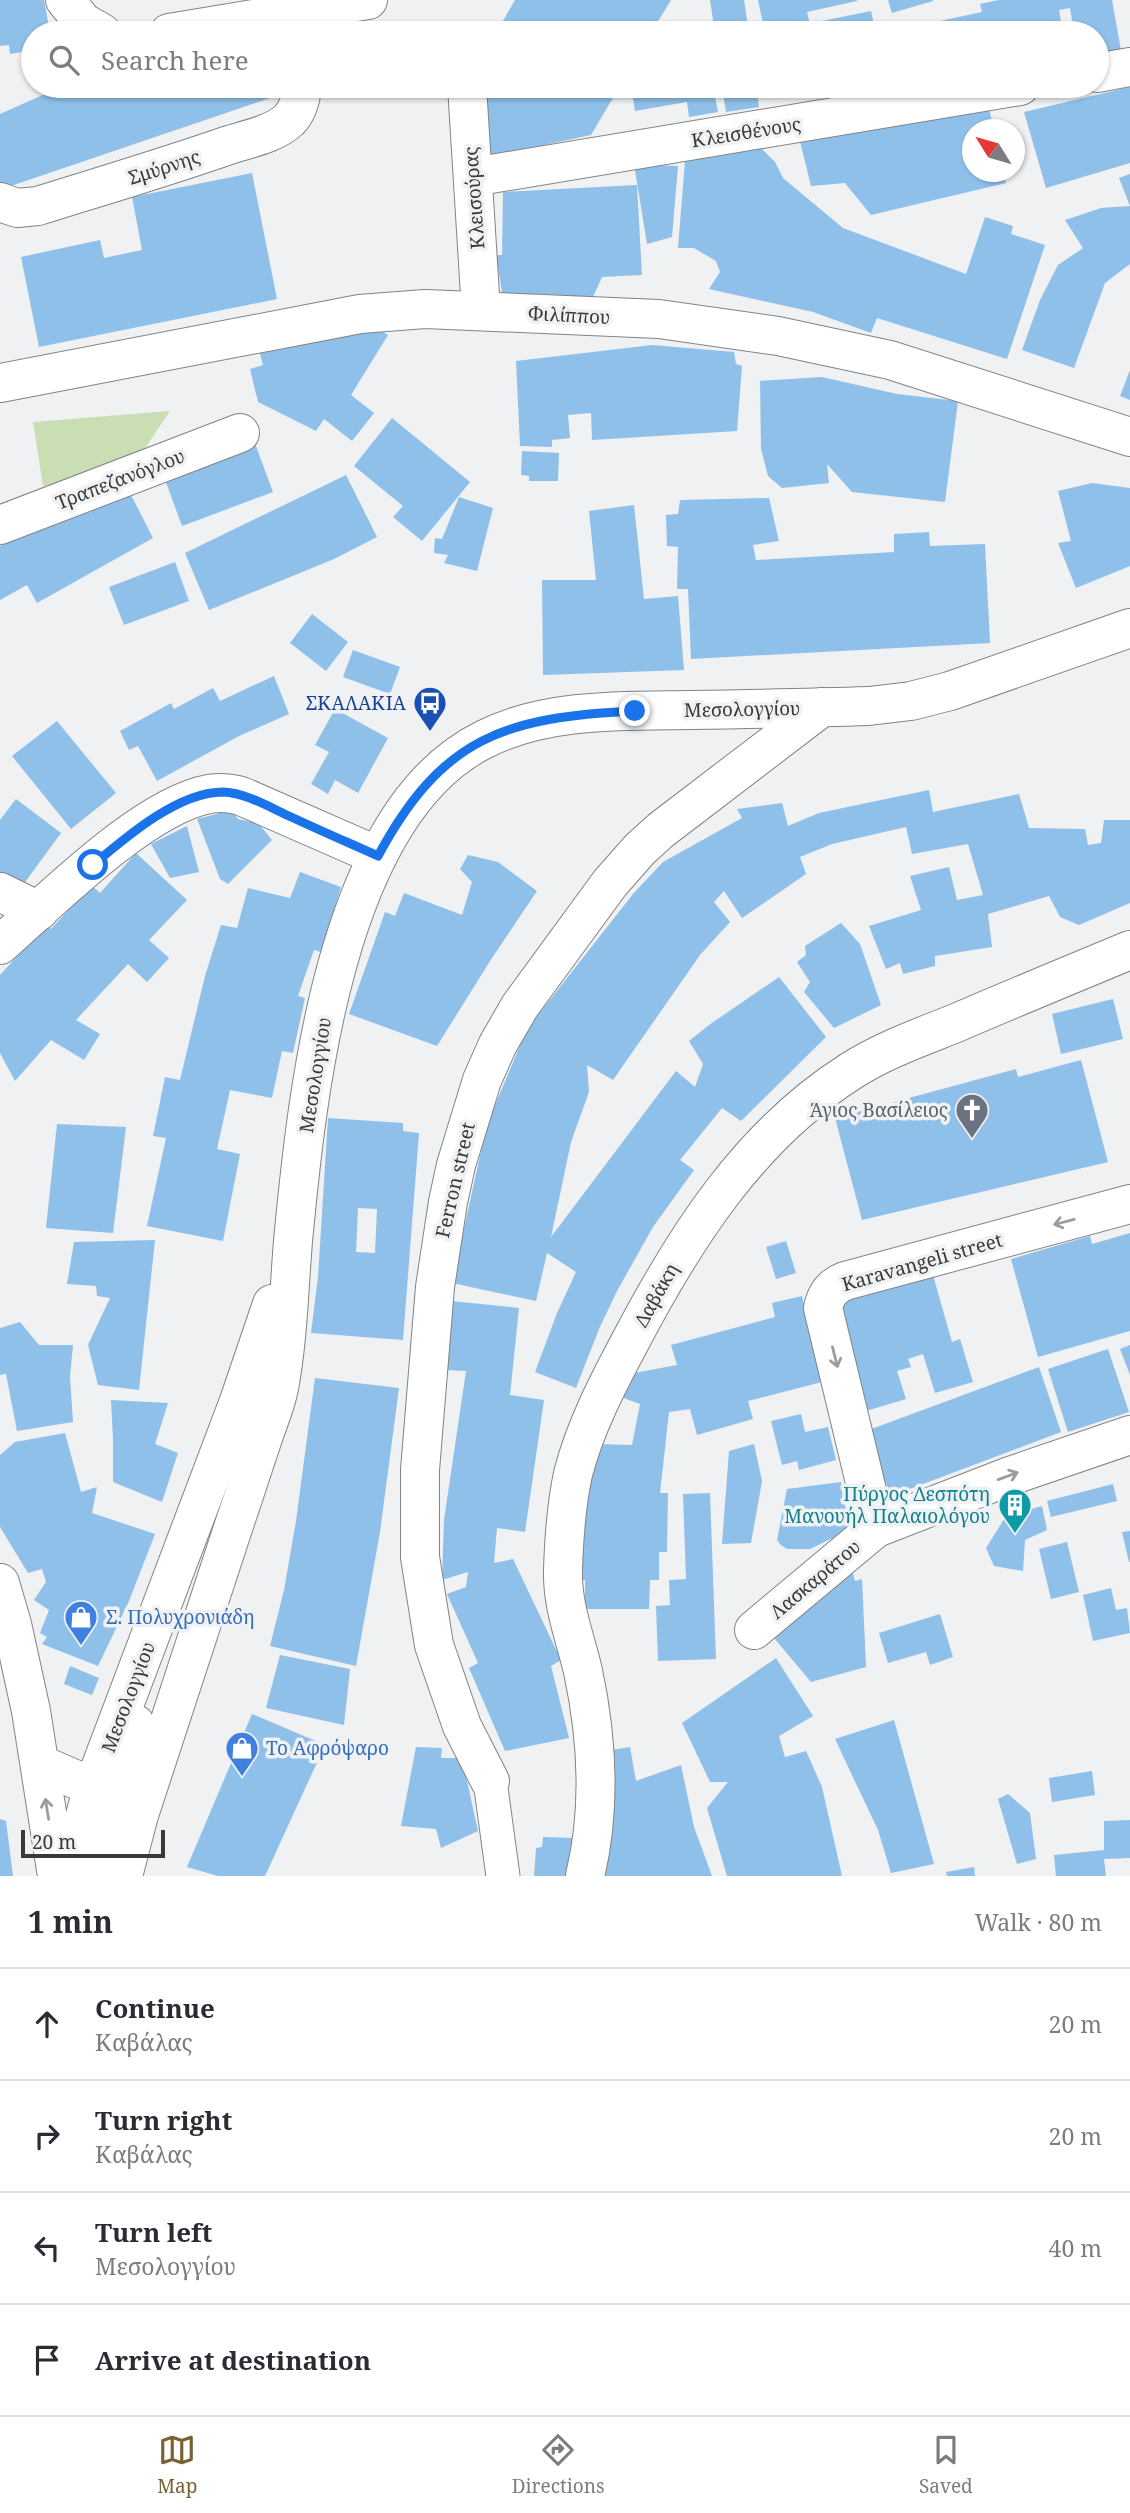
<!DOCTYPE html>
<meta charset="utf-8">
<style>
body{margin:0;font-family:"Noto Serif",serif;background:#f2f2f3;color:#2b2b33}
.compass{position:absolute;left:962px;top:119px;width:63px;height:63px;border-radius:50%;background:#fff;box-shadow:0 2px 5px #0004;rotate:307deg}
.scale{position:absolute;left:21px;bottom:18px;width:144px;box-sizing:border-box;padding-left:7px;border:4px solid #38393a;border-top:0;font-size:19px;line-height:24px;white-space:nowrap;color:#38393a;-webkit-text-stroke:5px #eff1f3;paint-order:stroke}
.stop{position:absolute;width:21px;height:21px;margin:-16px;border:5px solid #1a73e8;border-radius:50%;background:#fff}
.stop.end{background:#1a73e8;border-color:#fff;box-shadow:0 2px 7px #0008}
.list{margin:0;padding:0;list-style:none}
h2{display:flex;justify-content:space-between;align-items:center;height:91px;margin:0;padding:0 28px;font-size:30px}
h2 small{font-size:23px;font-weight:400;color:#7c7c81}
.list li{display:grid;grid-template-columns:46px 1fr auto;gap:21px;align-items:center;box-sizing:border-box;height:112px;padding:0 28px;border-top:2px solid #e1e1e2}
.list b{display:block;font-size:26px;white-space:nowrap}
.list p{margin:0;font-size:23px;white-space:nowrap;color:#7c7c81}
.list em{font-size:23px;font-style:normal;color:#7c7c81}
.icon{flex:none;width:38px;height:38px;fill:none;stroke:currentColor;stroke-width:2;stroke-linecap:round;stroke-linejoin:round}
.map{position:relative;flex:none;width:1130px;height:1876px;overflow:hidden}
.search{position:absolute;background:#fff;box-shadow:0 2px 5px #0004;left:21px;right:21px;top:21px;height:77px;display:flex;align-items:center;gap:18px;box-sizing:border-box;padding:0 24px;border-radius:38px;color:#7c7c81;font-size:26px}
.sheet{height:539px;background:#fff}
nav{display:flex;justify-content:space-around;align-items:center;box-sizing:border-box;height:98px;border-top:2px solid #e1e1e2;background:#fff;font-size:19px;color:#7c7c81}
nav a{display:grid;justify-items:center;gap:4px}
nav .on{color:#7a6132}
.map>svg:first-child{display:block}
.green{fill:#cadeb3}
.building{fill:#8fc0e9;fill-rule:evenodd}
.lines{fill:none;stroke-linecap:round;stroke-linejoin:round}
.pedestrian-casing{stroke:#818385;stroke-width:35}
.minor-casing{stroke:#818385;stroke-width:40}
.tertiary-casing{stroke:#818385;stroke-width:40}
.pedestrian{stroke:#fff;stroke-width:33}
.minor{stroke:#fff;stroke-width:38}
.tertiary{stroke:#fff;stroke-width:38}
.oneway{stroke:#9c9c9c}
.route{stroke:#1a73e8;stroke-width:9}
.labels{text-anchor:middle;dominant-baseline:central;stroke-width:7;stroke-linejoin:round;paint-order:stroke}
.street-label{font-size:19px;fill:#38393a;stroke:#eff1f3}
.transit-label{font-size:19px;fill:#164399;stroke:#eff1f3;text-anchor:end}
.worship-label{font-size:19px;fill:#5b616d;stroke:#eff1f3;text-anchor:end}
.culture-label{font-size:19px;fill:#0d838f;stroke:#eff1f3;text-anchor:end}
.shop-label{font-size:19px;fill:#366cbe;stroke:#eff1f3;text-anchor:start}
</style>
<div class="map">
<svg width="1130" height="1876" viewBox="0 0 1130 1876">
<rect width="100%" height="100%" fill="#eff1f3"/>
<path class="green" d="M170 411 129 472 43 486 33 422Z"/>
<g class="building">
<path d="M0 0H44L50 33H33V50L10 54 9 45 0 46Z"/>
<path d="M515 0H671L651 33H496Z"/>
<path d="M710 0H744L749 33H715Z"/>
<path d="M758 0H857V1L807 12 812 33H765Z"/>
<path d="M888 0H933V1L892 13Z"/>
<path d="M999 0H1112L1122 56 1097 60V33H1074L1070 8 1059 10 1063 33H937L935 22 982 12 980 4Z"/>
<path d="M871 11 876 33H819L817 22Z"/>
<path d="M63 86H279L282 94 2 189 0 184V114Z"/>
<path d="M478 86H620L591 135 488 157Z"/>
<path d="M631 86H713L718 112 689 117 687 102 635 111Z"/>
<path d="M722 86H756L759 107 726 112Z"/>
<path d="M1130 87V163L1046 188 1024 112Z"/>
<path d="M988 104 994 130H972V172H1004L1006 183 871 215 845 183 811 186 798 133Z"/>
<path d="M758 145 775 162 783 178 843 228 966 274 985 217 1013 226 1011 234 1045 245 1007 359 877 318 871 333 813 312 709 289 720 272 716 261 694 248H678L685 161Z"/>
<path d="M634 164 678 166 672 237 647 244Z"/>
<path d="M252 173 277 299 39 347 21 257 100 240 104 258 142 250 132 197Z"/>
<path d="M1130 174V206L1119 178Z"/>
<path d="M637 185 642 275 602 277 593 297 503 298 496 255H502L503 192Z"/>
<path d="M1130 206V264L1105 283 1074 368 1022 350 1040 300 1058 265 1083 248 1065 220 1101 208Z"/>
<path d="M371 325 388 335 351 395 374 413 352 441 324 419 316 431 258 402 250 369 263 365 258 346Z"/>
<path d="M652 345 734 352 736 364 742 366 737 431 592 440 591 413 568 415 570 438 552 440V447L520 446 516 361Z"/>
<path d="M1130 370V400L1120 396Z"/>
<path d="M822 377 897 394 958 401 945 502 852 492 827 464 829 483 782 488 768 476 761 449 760 381Z"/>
<path d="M392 418 470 482 422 541 393 517 403 506 354 466Z"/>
<path d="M254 441 273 492 182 526 163 474Z"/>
<path d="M522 451 559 453 558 481H529V476L521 475Z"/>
<path d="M346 475 377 537 334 559 209 610 185 553Z"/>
<path d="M1092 483 1130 488V566L1076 588 1058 543 1071 541 1058 491Z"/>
<path d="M128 489 153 538 37 603 27 585 0 600V546L59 513Z"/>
<path d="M459 497 493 508 477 571 444 563 448 555 434 553 435 538 442 539Z"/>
<path d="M769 498 779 541 753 545 756 560 894 552V534L929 532 930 546 985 544 990 643 691 659 688 589H677L678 547 667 546 666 515 678 514 680 500Z"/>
<path d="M634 505 644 599 678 596 684 670 543 675 542 580H596L589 511Z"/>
<path d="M175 562 189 601 124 625 109 587Z"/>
<path d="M312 614 348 642 326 671 290 643Z"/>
<path d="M353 650 400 667 390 694 343 677Z"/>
<path d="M274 676 289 714 239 736 157 781 138 746 129 750 120 731 171 703 174 709 213 688 220 701Z"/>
<path d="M335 709 388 738 358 793 335 780 328 794 311 784 329 752 315 745Z"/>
<path d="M57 721 116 793 71 829 12 756Z"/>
<path d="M929 790 933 812 1019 794 1029 828 1085 829 1088 845 1101 843 1104 820H1130V903L1079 925 1060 917 1049 896 988 914 992 947 935 956V966L903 974 900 963 886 969 869 926 921 910 910 876 949 867 957 900 983 895 968 844 912 854 906 827 832 844 800 857 806 874 742 918 724 891 714 902 730 922 700 955 613 1080 587 1065 589 1092 571 1142 551 1237 676 1071 695 1087 703 1064 689 1041 709 1025 779 977 826 1037 741 1121 722 1108 680 1160 694 1170 653 1227 617 1291 599 1329 576 1388 535 1372 557 1313 576 1272 547 1253 536 1301 452 1283 487 1124 527 1029 633 894 663 862 742 818 737 809 782 803 788 826 819 813Z"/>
<path d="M16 799 61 833 20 889 0 874V820Z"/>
<path d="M232 810 238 819 259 824 272 840 228 884 220 879 197 819Z"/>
<path d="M187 826 199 872 170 878 151 844Z"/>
<path d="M136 853 187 900 149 940 169 958 147 982 128 964 76 1020 100 1034 84 1060 51 1040 15 1081 0 1053V975L46 925 51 929 91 885 100 893Z"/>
<path d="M468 855 498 862 537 891 492 958 437 1046 349 1014 385 912 395 916 404 893 462 915 472 882 460 869Z"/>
<path d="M300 872 341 887 321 952 314 950 298 996 305 998 293 1053 282 1051 272 1098 230 1090 217 1149 240 1154 223 1241 147 1226 166 1138 153 1136 165 1077 180 1080 205 976 221 925 237 928 248 888 290 898Z"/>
<path d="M841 923 860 944 881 1005 834 1028 804 992 810 982 797 962 806 955 805 946Z"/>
<path d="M1113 999 1123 1039 1061 1054 1052 1014Z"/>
<path d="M1081 1060 1108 1162 862 1220 835 1118 1016 1069 1018 1077Z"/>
<path d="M328 1118 403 1123V1131L419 1133 403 1340 311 1333 318 1277ZM358 1208 377 1209 375 1253 356 1252Z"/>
<path d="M57 1124 126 1127 113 1233 46 1228Z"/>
<path d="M1130 1233V1331L1038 1357 1011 1259 1090 1236 1092 1244Z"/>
<path d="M155 1240 139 1390 98 1385 88 1345 110 1298 97 1296 96 1286 67 1284 74 1242Z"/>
<path d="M786 1241 796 1273 776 1279 766 1247Z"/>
<path d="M933 1275 952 1342 960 1339 973 1382 935 1393 923 1354 908 1359 911 1367 897 1371 906 1399 866 1411 834 1315 860 1285Z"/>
<path d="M802 1296 822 1382 748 1401 753 1419 697 1435 690 1409 669 1412 660 1493H668L667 1552H659V1580H650L649 1609H585V1580H577L594 1444 632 1445 640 1404 612 1394 623 1375 677 1365 671 1345 775 1317 772 1303Z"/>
<path d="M452 1301 519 1308 510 1395 544 1400 525 1532 497 1528 494 1563 513 1559 561 1660 551 1666 569 1738 505 1751 469 1668 478 1663 447 1594 466 1587 468 1572 442 1580 444 1520 466 1371 445 1370Z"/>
<path d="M20 1322 39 1345H73L70 1377 73 1422 17 1431 6 1374 0 1375V1328Z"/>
<path d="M1130 1345V1375L1120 1349Z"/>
<path d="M1108 1349 1129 1412 1068 1432 1048 1369Z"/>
<path d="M1039 1367 1061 1432 891 1496 866 1431Z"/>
<path d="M315 1378 399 1388 380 1532 356 1666 270 1646 284 1590 296 1521Z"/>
<path d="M111 1400 168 1403 155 1444 178 1453 162 1502 113 1482V1439Z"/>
<path d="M801 1414 805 1432 828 1427 836 1460 799 1470 797 1461 782 1465 771 1421Z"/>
<path d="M65 1433 81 1492 97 1487 92 1513 155 1534 129 1601 98 1666 42 1644 47 1637 40 1633 49 1610 34 1600 46 1582 42 1569 28 1573 0 1527V1455L15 1442Z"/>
<path d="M754 1444 762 1481 751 1543 722 1544 729 1451Z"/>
<path d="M841 1482 849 1530 810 1549H787L781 1545 777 1540 787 1489Z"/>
<path d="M1113 1484 1117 1501 1051 1517 1047 1501Z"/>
<path d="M710 1493 716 1659 658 1661 656 1606 670 1605 669 1580 686 1579 683 1494Z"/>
<path d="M1042 1506 1047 1530 1025 1540 1023 1571 994 1566 986 1548 1006 1516Z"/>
<path d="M1130 1531V1562H1129L1122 1532Z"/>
<path d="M1067 1542 1079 1592 1051 1599 1039 1549Z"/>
<path d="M852 1570 855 1581 862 1579 866 1667 811 1682 769 1632Z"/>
<path d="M1111 1588 1116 1610 1127 1608 1130 1633 1093 1641 1083 1595Z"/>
<path d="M940 1614 953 1657 930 1665 926 1652 888 1663 879 1633Z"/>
<path d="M280 1655 350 1669 344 1725 266 1708Z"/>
<path d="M776 1658 813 1716 779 1736 785 1757 806 1751 822 1787 842 1876H727L707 1808 728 1782H710L682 1723Z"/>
<path d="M70 1666 99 1678 92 1695 64 1684Z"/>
<path d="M252 1714 325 1745 265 1876H218L187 1867Z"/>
<path d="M894 1720 934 1864 891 1873 878 1830 835 1739Z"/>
<path d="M416 1747 442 1748 441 1758H462L478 1831 441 1848 436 1829 401 1826Z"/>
<path d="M630 1747 636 1781 681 1765 694 1827 712 1876H596L605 1751Z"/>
<path d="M1092 1771 1095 1795 1052 1802 1049 1778Z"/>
<path d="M1008 1794 1030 1813 1036 1859 1017 1864 998 1799Z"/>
<path d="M0 1819 6 1821 13 1876H0Z"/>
<path d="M1130 1820V1858L1104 1859 1106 1876H1056L1054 1855 1104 1850V1821Z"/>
<path d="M543 1837 573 1838 571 1876H534L536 1848 542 1847Z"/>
<path d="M974 1867 975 1876H947L946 1872Z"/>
</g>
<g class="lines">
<defs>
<g id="pedestrian">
<path d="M490 1781 503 1876"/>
<path d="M94 1843 137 1722"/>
<path d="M102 1876 123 1812"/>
</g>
<g id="minor">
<path d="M65 0 83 22 102 33"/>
<path d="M169 33 368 0"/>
<path d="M1097 73 1130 67"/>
<path d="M467 86 481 311"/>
<path d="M473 177 1020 86"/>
<path d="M0 202 17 208 38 206C102 186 166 167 229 145 248 139 274 134 289 120 298 111 301 99 302 86"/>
<path d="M0 383 360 314 425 309 659 319 778 336 890 360 1130 437"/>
<path d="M0 525 240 433"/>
<path d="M0 892 39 911"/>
<path d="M0 945C51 900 144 806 209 794 221 792 230 793 241 796L378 856"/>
<path d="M876 1528 823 1308C826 1294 832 1286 845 1281L1130 1204"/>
<path d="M0 1583 12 1624 31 1711 57 1876"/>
<path d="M754 1630 876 1528 1010 1476 1130 1435"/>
<path d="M490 1781 462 1726 434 1645 420 1557V1470L435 1287 448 1202 456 1165 482 1080 498 1044 520 1006 610 883 640 849 661 830 822 707"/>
<path d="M585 1876C601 1810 597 1737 583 1671 575 1637 562 1606 563 1570 564 1538 566 1506 573 1474 585 1427 608 1383 631 1340 685 1237 750 1135 851 1071 884 1050 921 1037 956 1023 1014 998 1072 974 1130 950"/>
</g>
<g id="tertiary">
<path d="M42 1765 93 1787"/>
<path d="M68 1876 93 1787 239 1401 272 1304"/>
<path d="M123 1876 139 1815C171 1719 202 1623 233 1528 244 1496 254 1464 265 1432 270 1418 276 1403 279 1388 288 1340 289 1290 293 1241 307 1094 335 812 485 739 547 708 622 711 690 710 750 709 809 708 869 706L911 701 950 691 1130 628"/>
</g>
</defs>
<use href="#pedestrian" class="pedestrian-casing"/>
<use href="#minor" class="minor-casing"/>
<use href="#tertiary" class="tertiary-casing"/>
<use href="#pedestrian" class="pedestrian"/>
<use href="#minor" class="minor"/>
<use href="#tertiary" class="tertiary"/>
</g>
<defs><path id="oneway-shaft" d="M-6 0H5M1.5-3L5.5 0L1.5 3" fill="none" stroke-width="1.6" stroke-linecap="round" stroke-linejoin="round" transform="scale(1.75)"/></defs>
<g class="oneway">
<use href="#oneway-shaft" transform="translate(1064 1222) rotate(165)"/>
<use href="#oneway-shaft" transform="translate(835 1357) rotate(76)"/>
<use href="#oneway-shaft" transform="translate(1008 1476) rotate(-20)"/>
<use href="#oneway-shaft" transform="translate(47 1809) rotate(-99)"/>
</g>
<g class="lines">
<path class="route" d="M93 865C126 837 178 792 223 792 246 793 269 807 289 816 319 830 349 843 378 856 442 737 505 717 635 711"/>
</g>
<defs>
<symbol id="bus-pin" viewBox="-11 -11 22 30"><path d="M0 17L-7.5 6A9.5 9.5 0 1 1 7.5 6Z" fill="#1a4fb4" stroke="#eff1f3"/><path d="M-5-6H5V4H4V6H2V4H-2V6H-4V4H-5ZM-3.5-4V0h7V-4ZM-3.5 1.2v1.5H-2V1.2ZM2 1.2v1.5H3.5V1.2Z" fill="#fff"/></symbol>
<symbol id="church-pin" viewBox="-11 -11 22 30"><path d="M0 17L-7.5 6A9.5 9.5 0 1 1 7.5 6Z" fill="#6b7280" stroke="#eff1f3"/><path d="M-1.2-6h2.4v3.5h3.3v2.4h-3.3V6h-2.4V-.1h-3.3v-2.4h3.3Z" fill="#fff"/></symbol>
<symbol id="building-pin" viewBox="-11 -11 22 30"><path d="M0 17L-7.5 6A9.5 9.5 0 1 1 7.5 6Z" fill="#0f9aa8" stroke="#eff1f3"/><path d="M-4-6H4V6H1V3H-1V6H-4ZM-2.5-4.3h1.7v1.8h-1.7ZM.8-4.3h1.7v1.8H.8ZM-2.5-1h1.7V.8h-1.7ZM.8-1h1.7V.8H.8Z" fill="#fff"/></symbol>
<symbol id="shop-pin" viewBox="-11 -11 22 30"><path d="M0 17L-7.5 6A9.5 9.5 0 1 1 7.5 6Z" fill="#3f7fe0" stroke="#eff1f3"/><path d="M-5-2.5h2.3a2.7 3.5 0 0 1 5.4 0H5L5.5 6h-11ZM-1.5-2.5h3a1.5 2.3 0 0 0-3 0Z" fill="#fff"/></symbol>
</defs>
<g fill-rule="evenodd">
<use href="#bus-pin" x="411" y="684" width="38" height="52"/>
<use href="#church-pin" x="953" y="1091" width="38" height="52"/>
<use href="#building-pin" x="996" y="1486" width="38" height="52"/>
<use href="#shop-pin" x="62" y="1598" width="38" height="52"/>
<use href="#shop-pin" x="223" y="1729" width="38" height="52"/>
</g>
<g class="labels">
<g class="street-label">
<text transform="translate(746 132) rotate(-9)">Κλεισθένους</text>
<text transform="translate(164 167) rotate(-18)">Σμύρνης</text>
<text transform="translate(474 198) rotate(-94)">Κλεισούρας</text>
<text transform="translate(569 315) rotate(3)">Φιλίππου</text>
<text transform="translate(120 479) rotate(-21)">Τραπεζανόγλου</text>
<text transform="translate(742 709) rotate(-1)">Μεσολογγίου</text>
<text transform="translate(315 1075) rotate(-81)">Μεσολογγίου</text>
<text transform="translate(455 1180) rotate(-77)">Ferron street</text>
<text transform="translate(922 1262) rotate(-16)">Karavangeli street</text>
<text transform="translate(656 1295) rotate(-61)">Δαβάκη</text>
<text transform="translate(815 1579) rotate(-40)">Λασκαράτου</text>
<text transform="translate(128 1697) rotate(-69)">Μεσολογγίου</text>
</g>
<g class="transit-label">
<text x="406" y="703">ΣΚΑΛΑΚΙΑ</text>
</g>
<g class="worship-label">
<text x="948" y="1110">Άγιος Βασίλειος</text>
</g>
<g class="culture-label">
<text x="990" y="1494">Πύργος Δεσπότη<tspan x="990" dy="22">Μανουήλ Παλαιολόγου</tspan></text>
</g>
<g class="shop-label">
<text x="106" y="1617">Σ. Πολυχρονιάδη</text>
<text x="266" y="1748">Το Αφρόψαρο</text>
</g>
</g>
</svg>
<svg class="compass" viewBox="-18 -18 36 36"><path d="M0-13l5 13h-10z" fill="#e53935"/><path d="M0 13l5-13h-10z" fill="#7c7c81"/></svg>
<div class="scale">20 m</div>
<div class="stop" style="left:93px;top:865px"></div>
<div class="stop end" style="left:635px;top:711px"></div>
<div class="search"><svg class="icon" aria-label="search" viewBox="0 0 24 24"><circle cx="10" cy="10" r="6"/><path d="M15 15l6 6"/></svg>Search here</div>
</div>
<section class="sheet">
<h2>1 min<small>Walk · 80 m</small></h2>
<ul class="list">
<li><svg class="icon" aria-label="ahead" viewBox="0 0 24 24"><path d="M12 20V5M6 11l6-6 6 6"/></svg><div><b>Continue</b><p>Καβάλας</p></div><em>20 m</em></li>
<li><svg class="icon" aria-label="right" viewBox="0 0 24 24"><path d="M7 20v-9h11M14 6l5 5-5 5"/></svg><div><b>Turn right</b><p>Καβάλας</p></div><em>20 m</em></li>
<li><svg class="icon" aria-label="left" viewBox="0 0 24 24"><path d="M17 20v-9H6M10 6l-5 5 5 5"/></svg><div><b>Turn left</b><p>Μεσολογγίου</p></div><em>40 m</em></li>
<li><svg class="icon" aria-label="arrive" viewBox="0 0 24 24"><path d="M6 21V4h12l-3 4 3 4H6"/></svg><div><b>Arrive at destination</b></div></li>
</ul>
</section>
<nav>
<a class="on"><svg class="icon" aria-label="map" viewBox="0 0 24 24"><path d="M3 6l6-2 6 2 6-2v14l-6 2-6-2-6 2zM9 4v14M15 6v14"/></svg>Map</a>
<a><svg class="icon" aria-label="directions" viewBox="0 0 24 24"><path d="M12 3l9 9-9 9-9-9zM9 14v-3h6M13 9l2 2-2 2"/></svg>Directions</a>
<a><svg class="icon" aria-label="saved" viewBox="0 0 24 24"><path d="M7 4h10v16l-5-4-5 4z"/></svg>Saved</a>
</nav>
